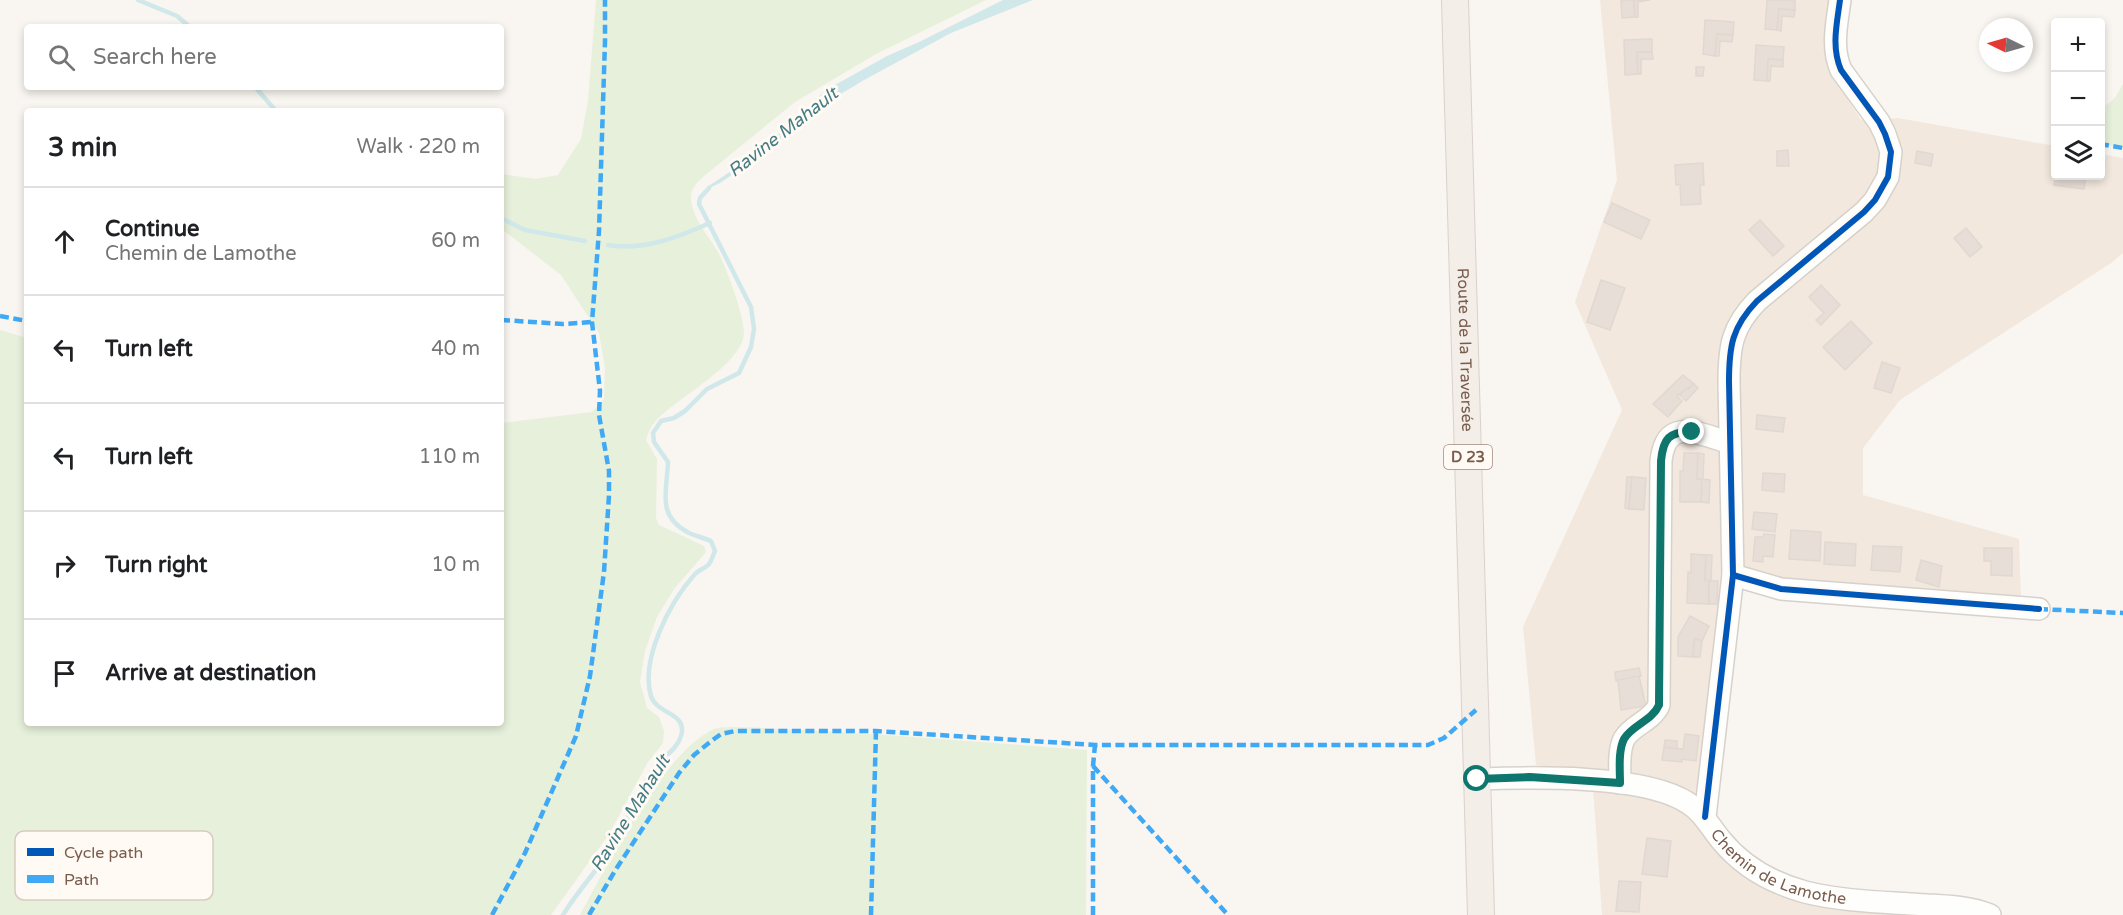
<!DOCTYPE html>
<meta charset="utf-8">
<style>
body{margin:0;font-family:"Varela Round",sans-serif;background:#f6f6f6;color:#202124}
.controls{position:absolute;right:18px;top:18px;display:grid;overflow:hidden;border-radius:6px;box-shadow:0 3px 9px #0003}
.controls button{width:54px;height:54px;display:grid;place-items:center;padding:0;border:0;border-bottom:2px solid #e0e0e0;background:#fff;color:#202124;font:30px sans-serif}
.compass{position:absolute;left:1979px;top:18px;width:54px;height:54px;border-radius:50%;background:#fff;box-shadow:0 3px 9px #0003;rotate:275deg}
.stop{position:absolute;width:18px;height:18px;margin:-14px;border:4px solid #0f766e;border-radius:50%;background:#fff}
.stop.end{background:#0f766e;border-color:#fff;box-shadow:0 2px 6px #0008}
.list{margin:0;padding:0;list-style:none}
h2{display:flex;justify-content:space-between;align-items:center;height:78px;margin:0;padding:0 24px;font-size:26px}
h2 small{font-size:20px;font-weight:400;color:#757577}
.list li{display:grid;grid-template-columns:39px 1fr auto;gap:18px;align-items:center;box-sizing:border-box;height:108px;padding:0 24px;border-top:2px solid #e0e0e0}
.list b{display:block;font-size:22px;white-space:nowrap}
.list p{margin:0;font-size:20px;white-space:nowrap;color:#757577}
.list em{font-size:20px;font-style:normal;color:#757577}
.icon{flex:none;width:33px;height:33px;fill:none;stroke:currentColor;stroke-width:2;stroke-linecap:round;stroke-linejoin:round}
.map{position:relative;flex:none;width:2123px;height:915px;overflow:hidden}
.search{position:absolute;background:#fff;box-shadow:0 3px 9px #0003;left:24px;top:24px;width:480px;height:66px;display:flex;align-items:center;gap:15px;box-sizing:border-box;padding:0 21px;border-radius:6px;color:#757577;font-size:22px}
.panel{position:absolute;background:#fff;box-shadow:0 3px 9px #0003;left:24px;top:108px;width:480px;height:618px;border-radius:6px}
.map>svg:first-child{display:block}
.residential{fill:#f2e8de}
.green{fill:#e7f0db}
.water{fill:#d0e8ea}
.lines{fill:none;stroke-linecap:round;stroke-linejoin:round}
.stream{stroke:#d0e8ea;stroke-width:4.5}
.building{fill:#e6ded7;stroke:#e2d8d2;stroke-width:1.5}
.minor-casing{stroke:#d7d1cb;stroke-width:24}
.major-casing{stroke:#dad1cc;stroke-width:28}
.minor{stroke:#fefefd;stroke-width:21}
.major{stroke:#f3eee8;stroke-width:26}
.quiet{stroke:#3fa9f5;stroke-width:4.5;stroke-dasharray:9 4.5;stroke-linecap:butt}
.cycleway-casing{stroke:#fffaf3;stroke-width:10}
.cycleway{stroke:#0057b8;stroke-width:6}
.route{stroke:#0f766e;stroke-width:8}
.labels{text-anchor:middle;dominant-baseline:central;stroke-width:6;stroke-linejoin:round;paint-order:stroke}
.shield{fill:#fffaf3;stroke:#a28b7f;stroke-width:1.5}
.shield-label{font-size:15px;font-weight:bold;fill:#7a5c4d}
.street-label{font-size:16px;fill:#7a5c4d;stroke:#fffaf3}
.water-label{font-size:18px;font-style:italic;fill:#437c86;stroke:#fffaf3}
.key{fill:#fffaf3;stroke:#d7cbc1;stroke-width:1.5}
.key-label{font-size:16px;fill:#7a5c4d}
</style>
<div class="map">
<svg width="2123" height="915" viewBox="0 0 2123 915">
<rect width="100%" height="100%" fill="#f9f5f0"/>
<path class="residential" d="M1600 0H1830L1825 44 1830 72 1861 120 1898 118 2055 146 2056 176H2100L2101 154 2123 158V253L2111 263 1900 400 1863 448V495L2019 539 2021 600 1726 578 1697 818 1723 857 1777 896 1887 909 1956 915H1602L1592 773 1536 765 1523 627 1622 410 1575 302 1617 180Z"/>
<g class="green">
<path d="M596 0H986L876 54 795 102 704 176C697 183 690 189 691 199 692 218 709 236 718 252 726 266 745 319 744 334 741 366 674 399 654 423 650 427 648 434 646 440L657 459 656 518 659 525 704 546 706 552 674 589 657 617 645 651 640 682 647 708 659 717 664 731 663 743 648 762 609 834 551 915H0V330L27 338V723H501V423L592 412 604 399 605 368 599 333 561 275 507 233 501 230V174L536 179 558 175 581 139 588 101Z"/>
<path d="M2123 84V148L2101 144 2100 110 2115 98Z"/>
<path d="M763 728 872 734 1087 750 1086 915H580C608 864 661 756 712 730 722 725 751 728 763 728Z"/>
</g>
<path class="water" d="M1003 0H1033L951 33 864 80 806 115 769 150 720 183 705 190 710 185 754 156 826 90 887 56 919 42Z"/>
<g class="lines">
<g class="stream">
<path d="M138 0 177 16 190 27"/>
<path d="M255 87 276 111"/>
<path d="M501 218 525 230 585 241"/>
<path d="M608 245C644 251 678 237 710 223"/>
<path d="M563 915C578 890 599 869 614 844 628 821 637 794 652 771 660 759 677 750 681 736 688 712 657 715 651 696 640 659 670 602 695 574 699 570 706 568 709 564 712 560 713 555 715 551L711 541C704 538 696 536 689 533 656 516 667 492 668 462L654 442 653 433 661 421 674 418 685 411 707 389 739 373 751 347 754 329 751 307 699 204 700 198 709 188"/>
</g>
</g>
<g class="building">
<path d="M1621 0H1634L1635 17 1622 18Z"/>
<path d="M1634 0H1650L1638 2V17H1635Z"/>
<path d="M1767 0H1795V10L1779 9 1777 30 1765 29Z"/>
<path d="M1779 9 1795 10 1794 17 1782 16 1781 31 1777 30Z"/>
<path d="M1705 20 1734 22 1733 35 1717 34 1715 56 1703 54Z"/>
<path d="M1717 34 1733 35 1732 42 1720 41 1719 56H1715Z"/>
<path d="M1652 39V52H1637L1638 74 1625 75 1624 40Z"/>
<path d="M1756 45 1784 47 1783 60 1768 59 1767 81 1754 80Z"/>
<path d="M1637 52H1652L1653 59H1641V74H1638Z"/>
<path d="M1768 59 1783 60V67L1771 66 1770 81H1767Z"/>
<path d="M1696 67H1704L1703 76H1696Z"/>
<path d="M1788 150 1789 166H1777V151Z"/>
<path d="M1917 151 1933 154 1931 166 1915 163Z"/>
<path d="M1703 163 1704 185H1700L1701 204 1681 205 1680 184 1676 185 1675 165Z"/>
<path d="M2056 176H2086L2084 189 2054 185Z"/>
<path d="M1612 203 1650 220 1641 239 1604 222Z"/>
<path d="M1760 220 1784 246 1773 256 1749 230Z"/>
<path d="M1966 228 1982 247 1970 257 1954 238Z"/>
<path d="M1601 280 1625 288 1610 330 1587 322Z"/>
<path d="M1821 285 1840 305 1821 325 1816 320 1824 313 1809 297Z"/>
<path d="M1851 321 1872 343 1845 370 1823 347Z"/>
<path d="M1882 362 1900 368 1891 393 1874 388Z"/>
<path d="M1683 375 1694 384 1677 396 1682 401 1668 417 1653 404Z"/>
<path d="M1694 384 1698 388 1686 401 1680 395 1687 388 1689 389Z"/>
<path d="M1757 415 1785 418 1783 432 1756 429Z"/>
<path d="M1684 453H1698L1697 479H1702L1701 502H1680V471H1683Z"/>
<path d="M1698 453 1704 454 1703 479 1710 480 1709 503 1701 502 1702 479H1697Z"/>
<path d="M1763 473 1785 474 1784 492 1762 490Z"/>
<path d="M1627 477H1632L1629 509 1625 508Z"/>
<path d="M1632 477 1646 478 1644 510 1629 509Z"/>
<path d="M1754 512 1777 514 1775 532 1752 529Z"/>
<path d="M1791 530 1821 532 1820 561 1789 559Z"/>
<path d="M1764 534 1775 535 1773 557 1763 556V562L1753 561 1755 537H1763Z"/>
<path d="M1825 542 1856 544 1855 566 1824 564Z"/>
<path d="M1873 546 1902 547 1900 572 1871 570Z"/>
<path d="M1984 548H2012V576L1991 575V561H1984Z"/>
<path d="M1691 554 1706 555 1705 580 1709 581V604L1687 603 1688 572 1691 573Z"/>
<path d="M1706 555H1712L1711 581H1718L1717 604H1709V581L1705 580Z"/>
<path d="M1921 560 1942 566 1939 587 1916 580Z"/>
<path d="M1690 616 1709 626 1702 641 1695 638 1694 640 1693 657 1678 656V637Z"/>
<path d="M1695 638 1702 641 1700 657H1693Z"/>
<path d="M1639 668 1641 676 1616 681 1615 672Z"/>
<path d="M1639 676 1646 706 1621 710 1618 680Z"/>
<path d="M1685 734 1699 736 1696 761 1682 759V762L1662 760 1664 747 1683 749Z"/>
<path d="M1665 740 1677 741V749L1664 747Z"/>
<path d="M1647 838 1671 841 1667 877 1642 874Z"/>
<path d="M1619 881 1641 882 1639 912 1616 911Z"/>
</g>
<g class="lines">
<defs>
<g id="minor">
<path d="M1733 575 1781 589 2039 609"/>
<path id="s1" d="M1477 779C1530 777 1645 774 1688 803 1703 812 1710 827 1721 840 1743 867 1772 883 1805 892 1845 902 1887 902 1927 905 1949 906 1971 907 1990 915"/>
<path d="M1620 783C1620 770 1618 751 1624 739 1632 725 1652 721 1659 705L1661 461C1666 415 1700 434 1730 443"/>
<path d="M1705 817 1733 575 1729 382C1729 346 1732 327 1757 301L1864 212 1875 200 1888 177 1891 152 1885 134 1879 122 1841 70C1831 47 1837 23 1840 0"/>
</g>
<g id="major">
<path id="s2" d="M1455 0 1481 915"/>
</g>
</defs>
<use href="#minor" class="minor-casing"/>
<use href="#major" class="major-casing"/>
<use href="#minor" class="minor"/>
<use href="#major" class="major"/>
<g class="quiet">
<path d="M2100 144 2123 148"/>
<path d="M0 316 27 321"/>
<path d="M501 320 563 324 592 322"/>
<path d="M2039 609 2123 613"/>
<path d="M1093 766 1228 915"/>
<path d="M492 915 525 853 576 736 590 676 604 572 609 495V471L599 415 600 391 592 322 599 231 605 41V0"/>
<path d="M589 915 616 869 679 773 694 755 710 742 721 734 735 731H876L1095 745H1428L1444 738 1476 710"/>
<path d="M871 915 876 731"/>
<path d="M1093 915V766L1095 745"/>
</g>
<defs>
<g id="cycleway">
<path d="M1733 575 1781 589 2039 609"/>
<path d="M1705 817 1733 575 1729 382C1729 346 1732 327 1757 301L1864 212 1875 200 1888 177 1891 152 1885 134 1879 122 1841 70C1831 47 1837 23 1840 0"/>
</g>
</defs>
<use href="#cycleway" class="cycleway-casing"/>
<use href="#cycleway" class="cycleway"/>
</g>
<g class="lines">
<path class="route" d="M1477 779 1530 777 1620 783C1620 770 1618 751 1624 739 1632 725 1652 721 1659 705L1661 461C1663 439 1669 431 1692 432"/>
</g>
<g class="labels">
<rect class="shield" x="1444" y="445" width="48" height="24" rx="4.5"/>
<g class="shield-label">
<text x="1468" y="457">D 23</text>
</g>
<g class="street-label">
<text stroke="none"><textPath href="#s2" startOffset="350">Route de la Traversée</textPath></text>
<text stroke="none"><textPath href="#s1" startOffset="330">Chemin de Lamothe</textPath></text>
</g>
<g class="water-label">
<text transform="translate(783 132) rotate(-38)">Ravine Mahault</text>
<text transform="translate(630 813) rotate(-58)">Ravine Mahault</text>
</g>
</g>
<rect x="15" y="831" width="198" height="69" rx="9" class="key"/>
<rect x="27" y="848" width="27" height="8" fill="#0057b8"/>
<rect x="27" y="875" width="27" height="8" fill="#3fa9f5"/>
<g class="key-label">
<text x="64" y="858">Cycle path</text>
<text x="64" y="885">Path</text>
</g>
</svg>
<div class="controls">
<button>+</button>
<button>−</button>
<button><svg class="icon" aria-label="layers" viewBox="0 0 24 24"><path d="M12 4l9 5-9 5-9-5zM3 14l9 5 9-5"/></svg></button>
</div>
<svg class="compass" viewBox="-18 -18 36 36"><path d="M0-13l5 13h-10z" fill="#e53935"/><path d="M0 13l5-13h-10z" fill="#757577"/></svg>
<div class="stop" style="left:1477px;top:779px"></div>
<div class="stop end" style="left:1692px;top:432px"></div>
<div class="search"><svg class="icon" aria-label="search" viewBox="0 0 24 24"><circle cx="10" cy="10" r="6"/><path d="M15 15l6 6"/></svg>Search here</div>
<section class="panel">
<h2>3 min<small>Walk · 220 m</small></h2>
<ul class="list">
<li><svg class="icon" aria-label="ahead" viewBox="0 0 24 24"><path d="M12 20V5M6 11l6-6 6 6"/></svg><div><b>Continue</b><p>Chemin de Lamothe</p></div><em>60 m</em></li>
<li><svg class="icon" aria-label="left" viewBox="0 0 24 24"><path d="M17 20v-9H6M10 6l-5 5 5 5"/></svg><div><b>Turn left</b></div><em>40 m</em></li>
<li><svg class="icon" aria-label="left" viewBox="0 0 24 24"><path d="M17 20v-9H6M10 6l-5 5 5 5"/></svg><div><b>Turn left</b></div><em>110 m</em></li>
<li><svg class="icon" aria-label="right" viewBox="0 0 24 24"><path d="M7 20v-9h11M14 6l5 5-5 5"/></svg><div><b>Turn right</b></div><em>10 m</em></li>
<li><svg class="icon" aria-label="arrive" viewBox="0 0 24 24"><path d="M6 21V4h12l-3 4 3 4H6"/></svg><div><b>Arrive at destination</b></div></li>
</ul>
</section>
</div>
